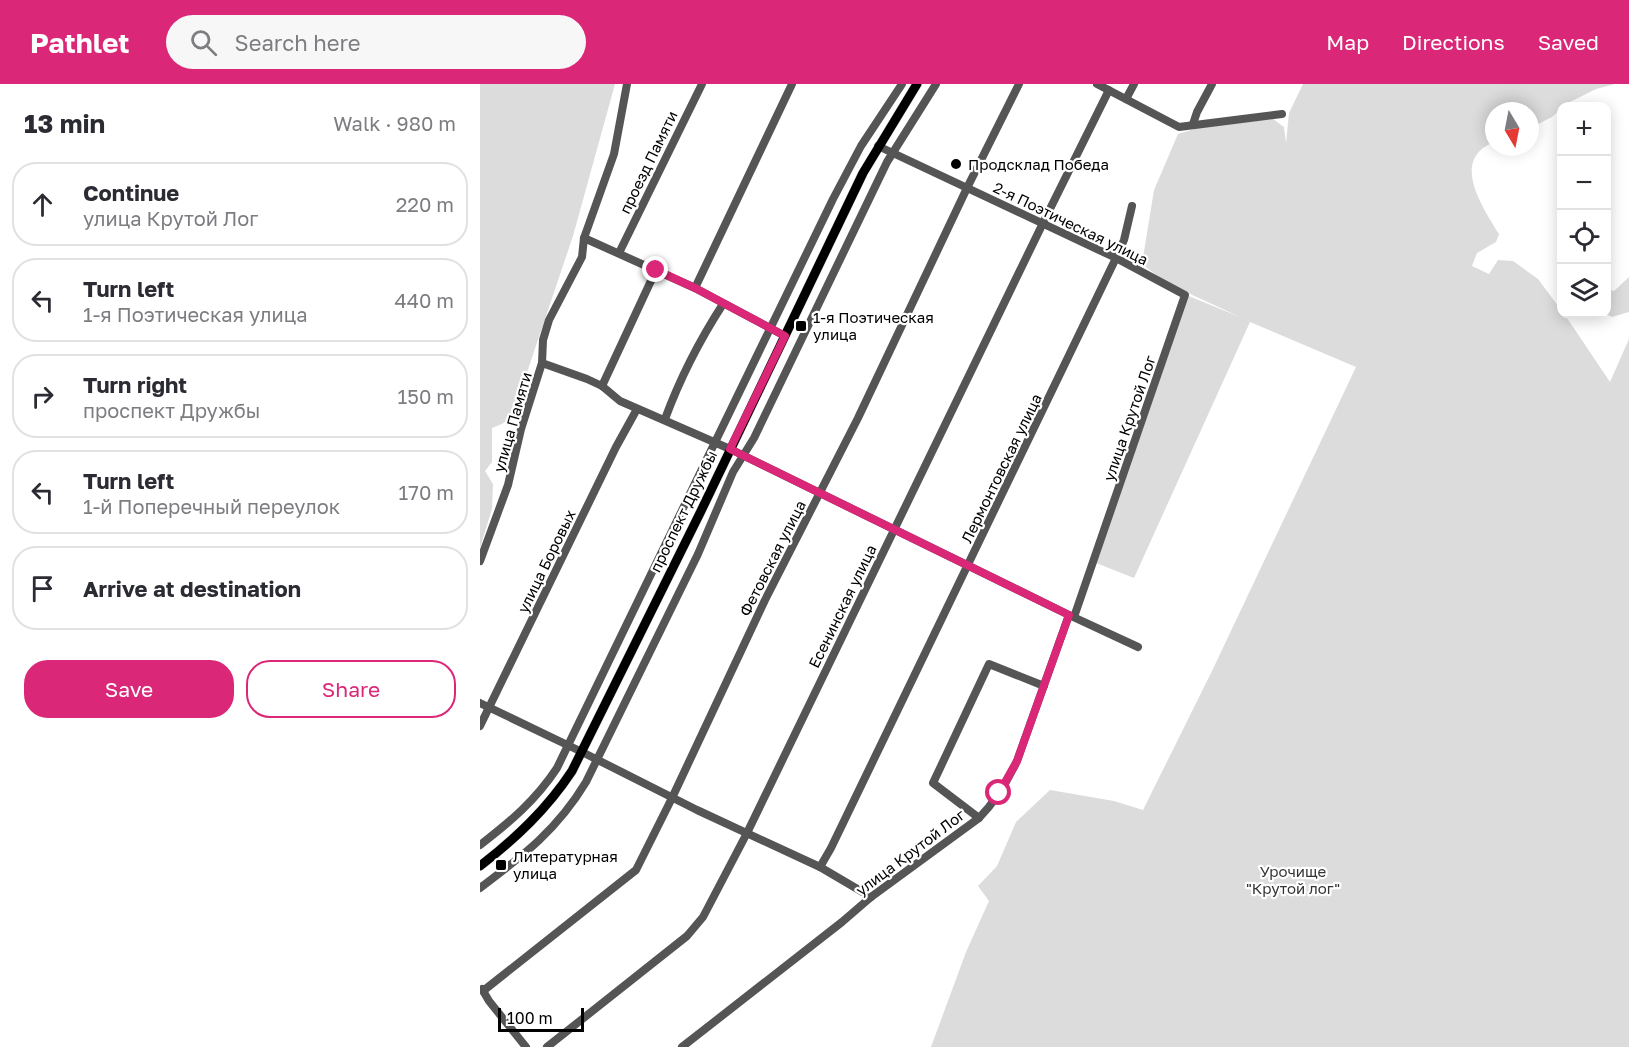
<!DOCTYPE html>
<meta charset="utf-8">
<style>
body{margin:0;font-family:"Golos Text",sans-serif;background:#f7f7f7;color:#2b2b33}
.controls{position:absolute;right:18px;top:18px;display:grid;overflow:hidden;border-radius:12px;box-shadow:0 3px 15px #0003}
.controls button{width:54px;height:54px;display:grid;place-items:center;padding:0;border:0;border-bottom:2px solid #e1e1e2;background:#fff;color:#2b2b33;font:30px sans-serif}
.compass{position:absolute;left:1005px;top:18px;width:54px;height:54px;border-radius:50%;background:#fff;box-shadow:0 3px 15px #0003;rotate:170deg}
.scale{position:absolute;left:18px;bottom:15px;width:86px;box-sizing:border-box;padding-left:6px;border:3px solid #000;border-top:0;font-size:16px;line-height:21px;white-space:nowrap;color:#000;-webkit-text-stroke:4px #fff;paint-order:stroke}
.stop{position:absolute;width:18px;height:18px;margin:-14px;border:4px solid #db2777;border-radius:50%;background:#fff}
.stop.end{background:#db2777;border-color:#fff;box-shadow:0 2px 6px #0008}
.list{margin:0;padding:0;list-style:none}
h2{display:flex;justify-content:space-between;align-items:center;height:78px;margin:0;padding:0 24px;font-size:26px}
h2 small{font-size:20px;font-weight:400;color:#7c7c81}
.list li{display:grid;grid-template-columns:39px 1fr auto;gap:18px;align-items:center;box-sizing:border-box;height:84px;margin:0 12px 12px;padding:0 12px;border:2px solid #e1e1e2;border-radius:24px}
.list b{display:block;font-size:22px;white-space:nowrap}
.list p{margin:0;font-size:20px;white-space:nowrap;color:#7c7c81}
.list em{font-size:20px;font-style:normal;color:#7c7c81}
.actions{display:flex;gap:12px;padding:18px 24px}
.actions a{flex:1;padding:14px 0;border:2px solid #db2777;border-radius:24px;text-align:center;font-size:21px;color:#db2777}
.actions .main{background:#db2777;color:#fff}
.icon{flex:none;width:33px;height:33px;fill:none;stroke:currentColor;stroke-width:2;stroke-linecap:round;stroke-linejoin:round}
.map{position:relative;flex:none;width:1149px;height:963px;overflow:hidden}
header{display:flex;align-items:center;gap:36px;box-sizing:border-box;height:84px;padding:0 30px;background:#db2777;color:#fff}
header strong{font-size:28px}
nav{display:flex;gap:33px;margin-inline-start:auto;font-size:21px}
.search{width:420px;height:54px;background:#f7f7f7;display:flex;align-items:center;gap:15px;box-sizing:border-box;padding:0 21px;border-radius:33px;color:#7c7c81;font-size:22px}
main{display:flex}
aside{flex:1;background:#fff}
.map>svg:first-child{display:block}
.green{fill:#dcdcdc}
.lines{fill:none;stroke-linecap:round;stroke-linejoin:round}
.major-casing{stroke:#dbdbdb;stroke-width:10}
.minor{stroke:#555;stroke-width:8}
.major{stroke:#000;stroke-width:9}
.route{stroke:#db2777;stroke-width:8}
.poi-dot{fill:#000;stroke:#fff;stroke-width:2}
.labels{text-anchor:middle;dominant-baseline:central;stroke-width:4.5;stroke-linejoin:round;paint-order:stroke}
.street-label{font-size:15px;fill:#000;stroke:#fff}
.poi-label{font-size:15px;fill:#000;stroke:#fff;text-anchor:start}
.park-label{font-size:15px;fill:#333;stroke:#fff}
</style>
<header>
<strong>Pathlet</strong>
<div class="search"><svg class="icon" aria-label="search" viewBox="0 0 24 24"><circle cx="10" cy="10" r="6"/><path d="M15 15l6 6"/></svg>Search here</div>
<nav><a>Map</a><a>Directions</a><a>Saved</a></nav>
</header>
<main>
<aside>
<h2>13 min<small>Walk · 980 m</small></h2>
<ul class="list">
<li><svg class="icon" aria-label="ahead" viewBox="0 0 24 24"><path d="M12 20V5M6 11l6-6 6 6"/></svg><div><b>Continue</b><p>улица Крутой Лог</p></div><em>220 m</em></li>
<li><svg class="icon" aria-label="left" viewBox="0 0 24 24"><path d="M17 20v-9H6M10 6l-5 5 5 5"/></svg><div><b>Turn left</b><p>1-я Поэтическая улица</p></div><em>440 m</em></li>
<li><svg class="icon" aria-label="right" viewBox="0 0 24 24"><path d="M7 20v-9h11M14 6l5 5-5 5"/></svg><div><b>Turn right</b><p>проспект Дружбы</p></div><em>150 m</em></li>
<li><svg class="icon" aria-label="left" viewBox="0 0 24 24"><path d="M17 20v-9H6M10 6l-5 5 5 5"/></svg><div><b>Turn left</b><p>1-й Поперечный переулок</p></div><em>170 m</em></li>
<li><svg class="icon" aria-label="arrive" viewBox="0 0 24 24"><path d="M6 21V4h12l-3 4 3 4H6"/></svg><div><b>Arrive at destination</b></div></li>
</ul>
<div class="actions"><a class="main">Save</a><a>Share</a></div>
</aside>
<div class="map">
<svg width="1149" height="963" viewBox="0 0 1149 963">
<rect width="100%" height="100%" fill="#fff"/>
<g class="green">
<path d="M0 0H135L93 152 32 333 22 340 12 344V378L5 387 13 400 12 425 0 464Z"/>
<path d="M823 0H1135L1116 5 1082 22 1081 25 1072 33 1050 44V27H1014V58C970 76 1002 122 1019 150L1016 158 997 169 992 182 1009 190 1018 176 1033 177 1058 195 1081 226 1082 230 1085 231 1130 298 1149 255V963H451L486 868 509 817 498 802 517 782 536 738 570 706 634 717 663 726 732 587 876 283 770 238 654 494 616 479 706 211 760 233 706 208 676 191 662 180 674 106 698 50 721 43 793 35 804 43 806 59 809 29Z"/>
<path d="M1149 193V228L1132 233 1126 230 1127 205 1134 207Z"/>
</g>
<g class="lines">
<defs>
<path id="major" d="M0 782C36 754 67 725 92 687L221 427 383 89 437 0"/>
</defs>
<use href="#major" class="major-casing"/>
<g class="minor">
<path d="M617 0 699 43 802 30"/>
<path d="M646 15 654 0"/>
<path d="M713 40 717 28 732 0"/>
<path d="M398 62 636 174 705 211 594 533"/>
<path d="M104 154 215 204 305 252"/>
<path d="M139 169 222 0"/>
<path d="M215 204 312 0"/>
<path d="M62 279 107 295 122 302 140 317 250 365 589 531 658 563"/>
<path d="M122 302 176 186"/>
<path d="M185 335C199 297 221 254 243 220"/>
<path d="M0 477 28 401 41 345 62 279 63 256 69 236 102 173 104 154 134 70 147 0"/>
<path d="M0 619 102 668 217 726 340 783 391 813"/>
<path d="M0 642 136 363 157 325"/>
<path d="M499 734 453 699 509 580 564 602"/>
<path d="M0 761C30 738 56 716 77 684L353 115 381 62 422 0"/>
<path d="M340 783 351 764 636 174 644 156 652 122"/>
<path d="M0 804C44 771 77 746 106 698L218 470 253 388 274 354 407 78 456 0"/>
<path d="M2 905 9 917 46 963"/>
<path d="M3 907 156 786 192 714 285 516 378 334 487 104 539 0"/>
<path d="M67 963 207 852 223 833 267 749 563 139 629 6"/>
<path d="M202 963 362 838 391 813 499 734C515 718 527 698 537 677L589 531"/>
</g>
<use href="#major" class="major"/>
</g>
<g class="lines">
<path class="route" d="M176 186 215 204 305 252 250 365 589 531 537 677 519 709"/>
</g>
<g class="poi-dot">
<circle cx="476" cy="80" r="6"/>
<rect x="315" y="236" width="12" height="12" rx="3"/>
<rect x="15" y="775" width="12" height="12" rx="3"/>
</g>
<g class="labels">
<g class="street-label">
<text transform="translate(168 78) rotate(-64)">проезд Памяти</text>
<text transform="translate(591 139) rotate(26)">2-я Поэтическая улица</text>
<text transform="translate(649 334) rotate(-71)">улица Крутой Лог</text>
<text transform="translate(32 338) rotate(-74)">улица Памяти</text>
<text transform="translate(521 384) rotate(-64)">Лермонтовская улица</text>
<text transform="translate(203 427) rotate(-64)">проспект Дружбы</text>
<text transform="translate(292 474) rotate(-63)">Фетовская улица</text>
<text transform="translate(66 477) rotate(-64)">улица Боровых</text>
<text transform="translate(362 522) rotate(-64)">Есенинская улица</text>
<text transform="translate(430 768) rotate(-37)">улица Крутой Лог</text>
</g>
<g class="poi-label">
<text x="488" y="80">Продсклад Победа</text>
<text x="333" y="233">1-я Поэтическая<tspan x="333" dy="17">улица</tspan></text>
<text x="33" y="772">Литературная<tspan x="33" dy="17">улица</tspan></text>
</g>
<g class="park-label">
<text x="813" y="787">Урочище<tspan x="813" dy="17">"Крутой лог"</tspan></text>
</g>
</g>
</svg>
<div class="controls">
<button>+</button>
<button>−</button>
<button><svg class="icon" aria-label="locate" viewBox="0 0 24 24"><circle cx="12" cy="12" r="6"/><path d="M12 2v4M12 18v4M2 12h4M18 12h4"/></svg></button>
<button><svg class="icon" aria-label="layers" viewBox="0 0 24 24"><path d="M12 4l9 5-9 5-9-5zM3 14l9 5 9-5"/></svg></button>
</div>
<svg class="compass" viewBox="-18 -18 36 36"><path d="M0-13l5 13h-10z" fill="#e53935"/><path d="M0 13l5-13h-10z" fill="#7c7c81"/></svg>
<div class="scale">100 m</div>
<div class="stop" style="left:519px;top:709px"></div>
<div class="stop end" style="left:176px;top:186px"></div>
</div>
</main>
